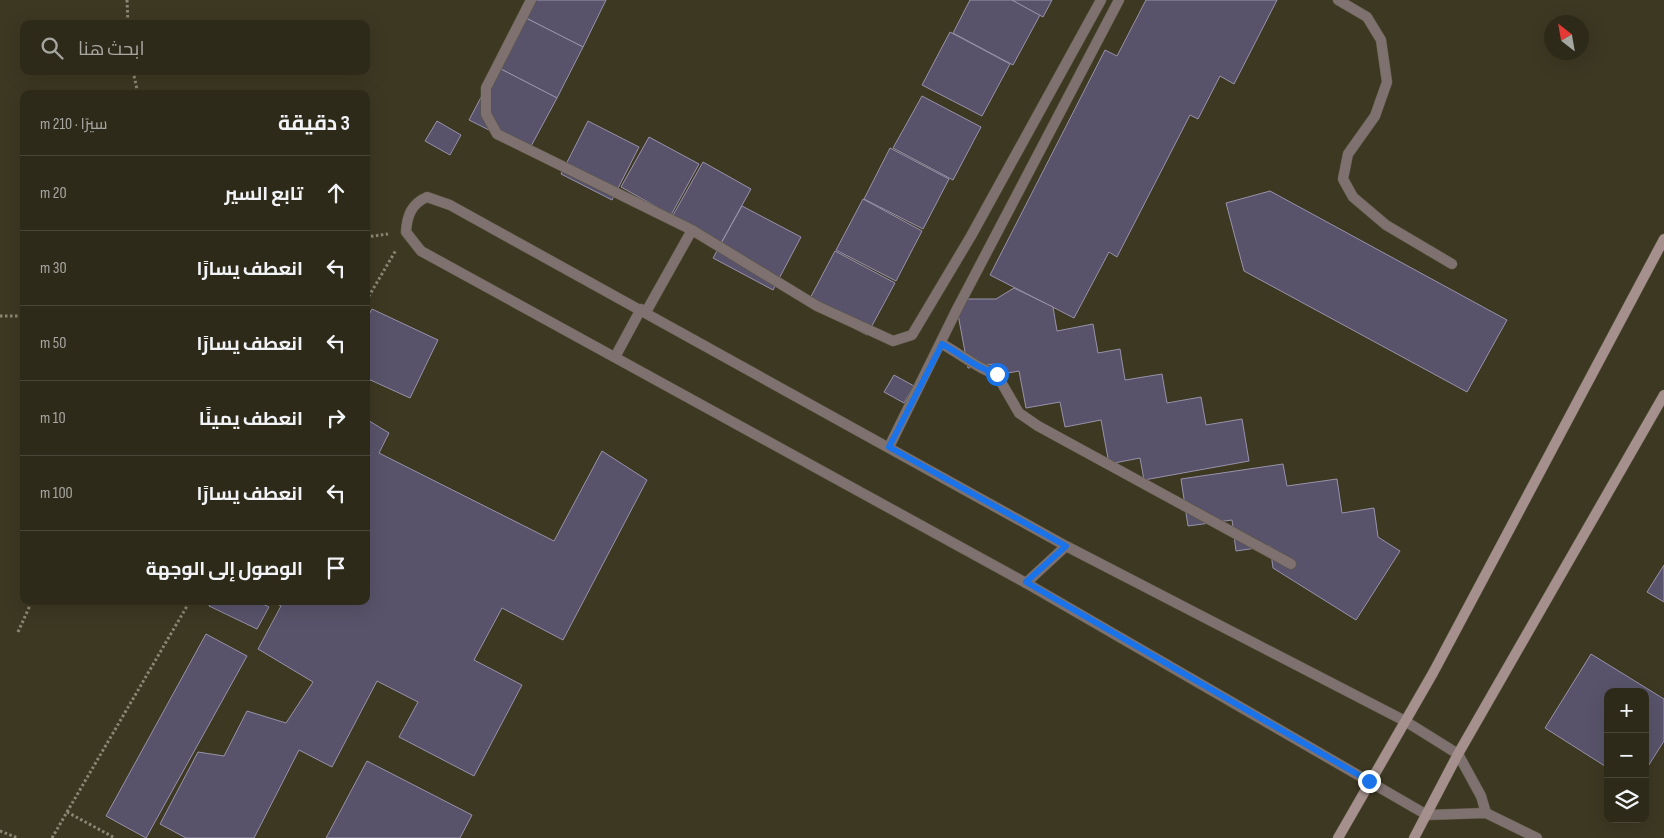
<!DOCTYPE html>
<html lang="ar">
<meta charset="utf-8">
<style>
body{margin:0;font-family:"Sofia Sans Condensed",Cairo,sans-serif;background:#363223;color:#f1f3f6;direction:rtl}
.controls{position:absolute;right:15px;bottom:15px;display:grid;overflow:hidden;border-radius:10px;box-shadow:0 5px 20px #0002}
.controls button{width:45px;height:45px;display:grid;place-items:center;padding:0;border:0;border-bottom:1px solid #494639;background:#2e2a1a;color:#f1f3f6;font:25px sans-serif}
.compass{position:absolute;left:1544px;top:15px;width:45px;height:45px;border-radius:50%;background:#2e2a1a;box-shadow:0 5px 20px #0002;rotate:329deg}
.stop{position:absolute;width:15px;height:15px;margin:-11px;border:4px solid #1a73e8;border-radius:50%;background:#fff}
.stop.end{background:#1a73e8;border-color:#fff;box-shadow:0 1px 5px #0008}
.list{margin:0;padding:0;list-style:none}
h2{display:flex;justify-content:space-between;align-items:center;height:65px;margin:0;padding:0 20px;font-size:21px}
h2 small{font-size:16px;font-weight:400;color:#a7a7a2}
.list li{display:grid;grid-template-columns:32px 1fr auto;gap:15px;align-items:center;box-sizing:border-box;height:75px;padding:0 20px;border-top:1px solid #494639}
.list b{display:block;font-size:19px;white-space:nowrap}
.list em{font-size:16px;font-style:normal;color:#a7a7a2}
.icon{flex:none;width:28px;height:28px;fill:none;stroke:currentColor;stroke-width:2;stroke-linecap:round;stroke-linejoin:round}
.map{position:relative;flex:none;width:1664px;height:838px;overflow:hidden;direction:ltr}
.search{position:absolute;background:#2e2a1a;box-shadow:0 5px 20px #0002;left:20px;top:20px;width:350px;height:55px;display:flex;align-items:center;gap:12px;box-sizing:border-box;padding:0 18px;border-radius:10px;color:#a7a7a2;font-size:19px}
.panel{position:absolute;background:#2e2a1a;box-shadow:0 5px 20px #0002;left:20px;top:90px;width:350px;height:515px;border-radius:10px;direction:rtl}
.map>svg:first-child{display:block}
.building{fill:#58536a;stroke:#9892ab}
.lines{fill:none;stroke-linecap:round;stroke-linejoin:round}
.lane-casing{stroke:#5b5742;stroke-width:11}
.street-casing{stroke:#5b5742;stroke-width:11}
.secondary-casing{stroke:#5b5742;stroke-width:11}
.path{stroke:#8b8775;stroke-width:3;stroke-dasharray:2.5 2.5;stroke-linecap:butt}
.lane{stroke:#7e716f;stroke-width:10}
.street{stroke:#7e716f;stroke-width:10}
.secondary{stroke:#a5908d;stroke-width:10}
.route{stroke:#1a73e8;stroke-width:6}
</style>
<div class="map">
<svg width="1664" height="838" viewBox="0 0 1664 838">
<rect width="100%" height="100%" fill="#3d3822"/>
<g class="building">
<path d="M534 0H606L583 47 524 17Z"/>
<path d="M970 0H1012L1040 15 1013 65 953 33Z"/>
<path d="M1012 0H1052L1043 17Z"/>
<path d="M1146 0H1277L1234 84 1220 76 1198 119 1190 115 1117 257 1109 252 1074 318 990 275 1105 50 1117 56Z"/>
<path d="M524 17 583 47 557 98 497 67Z"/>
<path d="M950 32 1010 64 982 116 922 85Z"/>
<path d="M497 67 557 98 529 150 469 120Z"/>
<path d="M922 96 981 127 953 180 893 148Z"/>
<path d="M437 121 461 135 450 155 425 141Z"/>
<path d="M588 121 639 147 612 200 561 174Z"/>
<path d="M649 137 699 164 671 215 621 187Z"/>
<path d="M890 148 949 179 923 229 864 199Z"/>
<path d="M703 162 751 189 721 243 672 217Z"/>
<path d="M1270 191 1507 320 1467 392 1244 271 1226 203Z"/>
<path d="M863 199 922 231 896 281 836 250Z"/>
<path d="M742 206 801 237 773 290 713 258Z"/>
<path d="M835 251 895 283 867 335 807 304Z"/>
<path d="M1014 288 1053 307 1057 331 1093 324 1098 353 1120 349 1125 380 1162 374 1167 403 1201 397 1206 425 1242 419 1249 461 1144 480 1140 458 1109 464 1101 420 1065 427 1060 402 1026 408 1019 371 997 375 995 364 968 368 957 309 963 299H996Z"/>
<path d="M372 309 438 340 410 398 366 378V320Z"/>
<path d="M894 375 914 386 904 403 884 392Z"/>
<path d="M366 419 389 433 379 453 554 541 602 451 647 480 563 640 502 608 474 660 522 685 474 776 399 737 418 702 377 681 332 767 299 750 254 838H186L160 824 198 752 224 756 247 711 286 723 313 682 258 649 281 606 272 601H366Z"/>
<path d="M1283 464 1287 486 1337 479 1342 513 1374 508 1378 537 1400 551 1356 620 1273 568 1270 546 1236 551 1232 520 1188 526 1181 479Z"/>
<path d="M1664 565V602L1647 592Z"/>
<path d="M211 601H257L269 607 257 629 209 606Z"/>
<path d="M206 634 247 656 146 838 106 816Z"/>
<path d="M1591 654 1664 699V741L1645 771V692H1608V768L1545 728Z"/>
<path d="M367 761 472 815 460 838H326Z"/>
</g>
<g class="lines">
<defs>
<g id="lane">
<path d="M531 0 486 88V114L497 134 692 230"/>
<path d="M1338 0 1367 17 1381 40 1387 82 1375 116 1348 154 1343 179 1353 197 1386 225 1452 264"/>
<path d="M646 312 692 230 817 306 893 341 912 335 971 236 1101 0"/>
<path d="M942 344C961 354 976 368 997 375L1019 413 1038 426 1291 564"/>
<path d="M889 447 957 309 1119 0"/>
</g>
<g id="street">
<path d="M615 357 641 309"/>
<path d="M1026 583 1066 546"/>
<path d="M1486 813 1481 796 1458 754 1405 721 1066 546 450 205 427 197C411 204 407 216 406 232L421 251 1026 583 1427 815 1486 813 1537 838"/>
</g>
<g id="secondary">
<path d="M1338 838 1433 673 1664 239"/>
<path d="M1414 838 1458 754 1664 395"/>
</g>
</defs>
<use href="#lane" class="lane-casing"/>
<use href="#street" class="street-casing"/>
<use href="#secondary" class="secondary-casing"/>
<g class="path">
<path d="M127 0 128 24"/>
<path d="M133 71 138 94"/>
<path d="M366 237 388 234"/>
<path d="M366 301 396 250"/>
<path d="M0 316H24"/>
<path d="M18 632 32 601"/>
<path d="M67 812 190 601"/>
<path d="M0 831 18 838"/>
<path d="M52 838 67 812 115 838"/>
</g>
<use href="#lane" class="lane"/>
<use href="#street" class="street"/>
<use href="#secondary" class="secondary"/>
</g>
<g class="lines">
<path class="route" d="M997 374C976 368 961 354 942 344L889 447 1066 546 1026 582 1369 781"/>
</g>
</svg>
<div class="controls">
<button>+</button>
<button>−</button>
<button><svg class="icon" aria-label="layers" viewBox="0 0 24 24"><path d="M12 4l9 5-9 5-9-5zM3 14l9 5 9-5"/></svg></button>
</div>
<svg class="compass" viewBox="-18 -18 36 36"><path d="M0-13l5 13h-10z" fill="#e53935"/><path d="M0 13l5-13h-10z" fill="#a7a7a2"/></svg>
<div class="stop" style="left:997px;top:374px"></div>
<div class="stop end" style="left:1369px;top:781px"></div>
<div class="search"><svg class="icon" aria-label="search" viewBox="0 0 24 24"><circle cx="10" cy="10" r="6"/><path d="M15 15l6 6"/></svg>ابحث هنا</div>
<section class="panel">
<h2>3 دقيقة<small>سيرًا · 210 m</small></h2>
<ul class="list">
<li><svg class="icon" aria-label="ahead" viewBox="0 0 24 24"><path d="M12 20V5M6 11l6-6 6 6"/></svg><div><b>تابع السير</b></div><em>20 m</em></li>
<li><svg class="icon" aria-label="left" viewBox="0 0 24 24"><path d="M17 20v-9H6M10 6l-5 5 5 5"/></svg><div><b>انعطف يسارًا</b></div><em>30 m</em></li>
<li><svg class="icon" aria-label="left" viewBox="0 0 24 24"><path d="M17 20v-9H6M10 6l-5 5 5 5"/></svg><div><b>انعطف يسارًا</b></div><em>50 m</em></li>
<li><svg class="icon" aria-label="right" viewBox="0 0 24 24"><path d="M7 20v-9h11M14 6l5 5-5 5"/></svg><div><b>انعطف يمينًا</b></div><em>10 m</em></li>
<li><svg class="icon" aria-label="left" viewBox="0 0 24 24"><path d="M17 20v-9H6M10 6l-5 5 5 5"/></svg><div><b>انعطف يسارًا</b></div><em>100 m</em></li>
<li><svg class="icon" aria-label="arrive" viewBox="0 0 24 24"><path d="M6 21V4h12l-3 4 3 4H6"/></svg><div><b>الوصول إلى الوجهة</b></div></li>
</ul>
</section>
</div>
